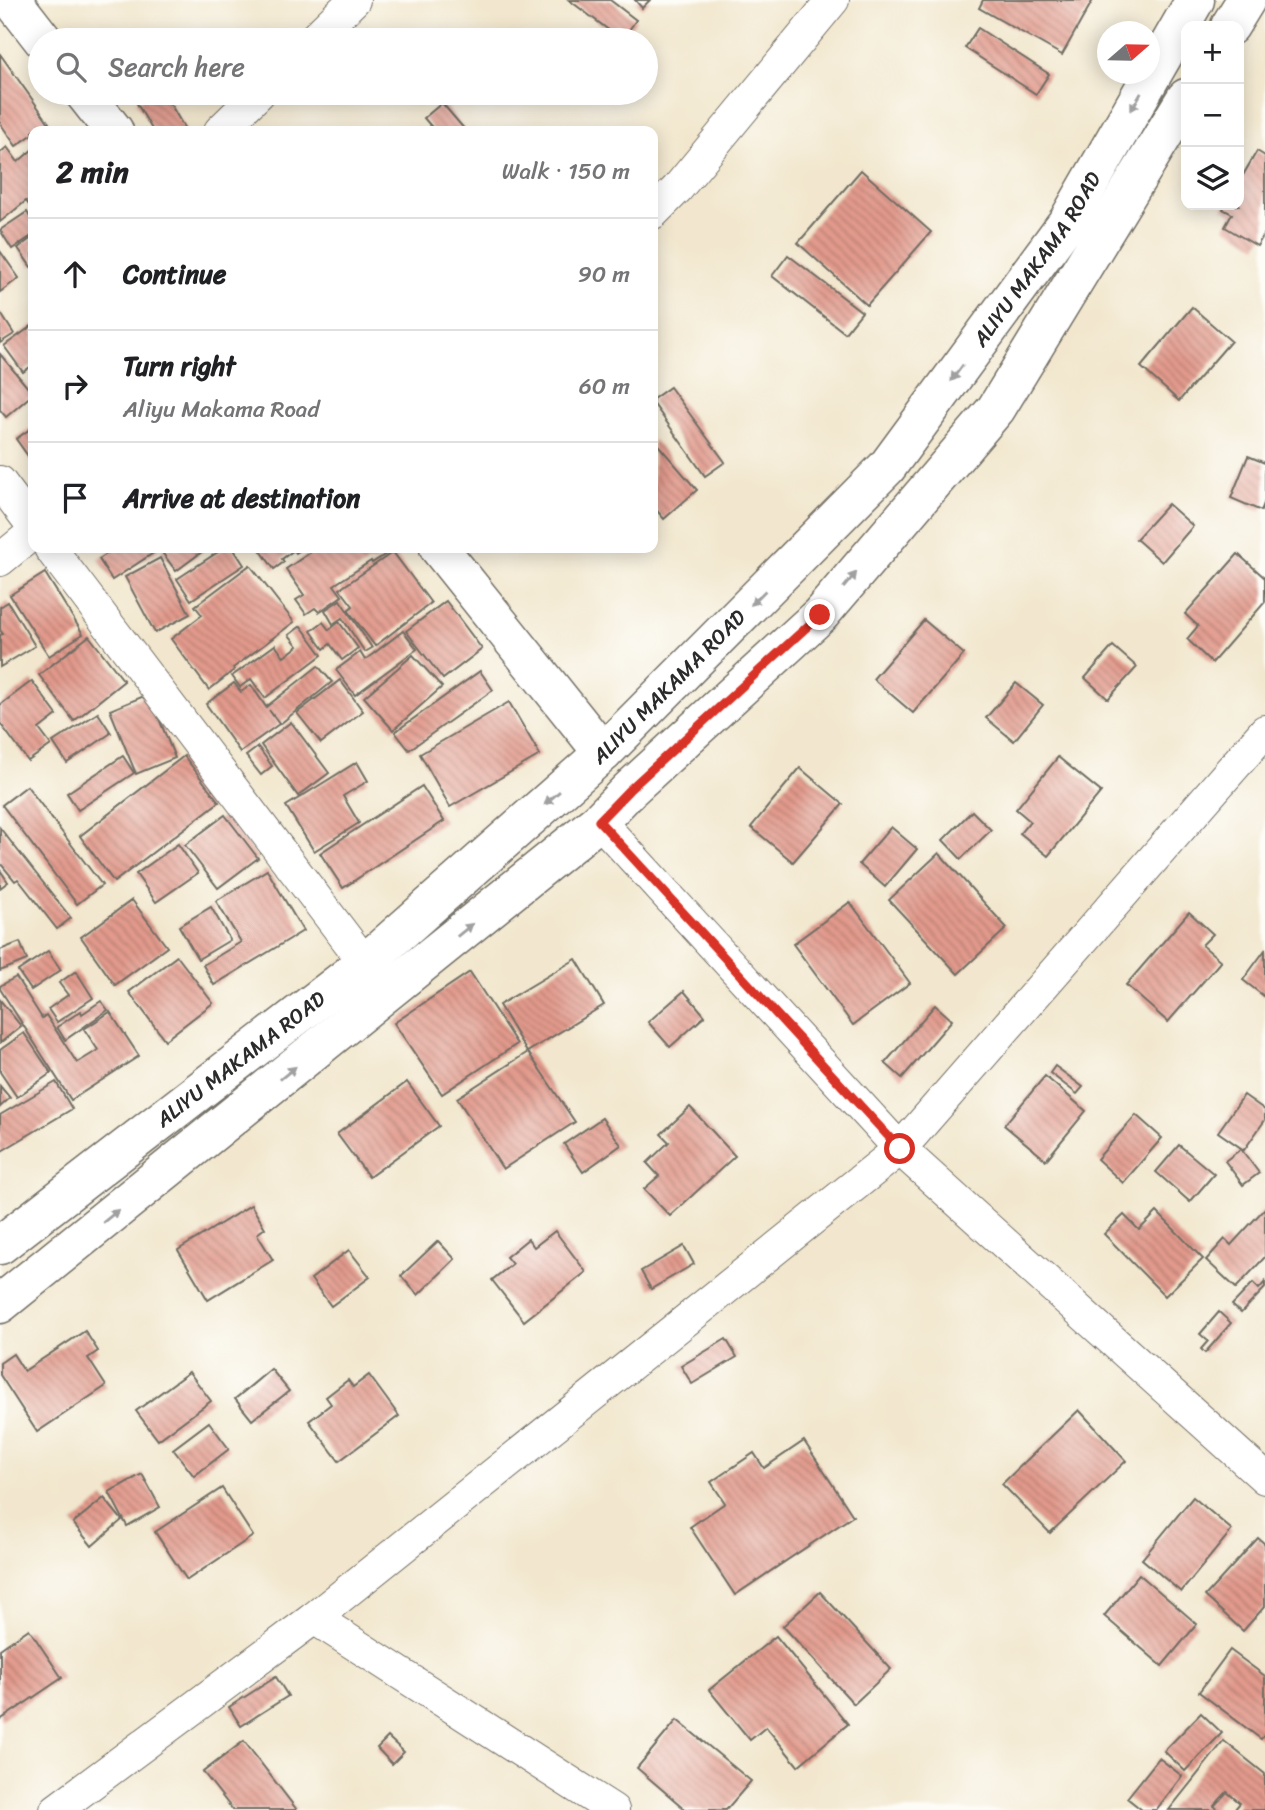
<!DOCTYPE html>
<meta charset="utf-8">
<style>
body{margin:0;font-family:Sriracha,sans-serif;background:#f2f2f2;color:#202124}
.controls{position:absolute;right:21px;top:21px;display:grid;overflow:hidden;border-radius:14px;box-shadow:0 4px 18px #0003}
.controls button{width:63px;height:63px;display:grid;place-items:center;padding:0;border:0;border-bottom:2px solid #e0e0e0;background:#fff;color:#202124;font:35px sans-serif}
.compass{position:absolute;left:1097px;top:21px;width:63px;height:63px;border-radius:50%;background:#fff;box-shadow:0 4px 18px #0003;rotate:70deg}
.stop{position:absolute;width:21px;height:21px;margin:-16px;border:5px solid #d93025;border-radius:50%;background:#fff}
.stop.end{background:#d93025;border-color:#fff;box-shadow:0 2px 7px #0008}
.list{margin:0;padding:0;list-style:none}
h2{display:flex;justify-content:space-between;align-items:center;height:91px;margin:0;padding:0 28px;font-size:30px}
h2 small{font-size:23px;font-weight:400;color:#757577}
.list li{display:grid;grid-template-columns:46px 1fr auto;gap:21px;align-items:center;box-sizing:border-box;height:112px;padding:0 28px;border-top:2px solid #e0e0e0}
.list b{display:block;font-size:26px;white-space:nowrap}
.list p{margin:0;font-size:23px;white-space:nowrap;color:#757577}
.list em{font-size:23px;font-style:normal;color:#757577}
.icon{flex:none;width:38px;height:38px;fill:none;stroke:currentColor;stroke-width:2;stroke-linecap:round;stroke-linejoin:round}
.map{position:relative;flex:none;width:1265px;height:1810px;overflow:hidden}
.search{position:absolute;background:#fff;box-shadow:0 4px 18px #0003;left:28px;top:28px;width:630px;height:77px;display:flex;align-items:center;gap:18px;box-sizing:border-box;padding:0 24px;border-radius:38px;color:#757577;font-size:26px}
.panel{position:absolute;background:#fff;box-shadow:0 4px 18px #0003;left:28px;top:126px;width:630px;height:427px;border-radius:14px}
.map>svg:first-child{display:block}
.building{fill:url(#building-back-hatch)}
.lines{fill:none;stroke-linecap:round;stroke-linejoin:round}
.minor-casing{stroke:#716d64;stroke-width:34}
.tertiary-casing{stroke:#716d64;stroke-width:41}
.minor{stroke:#fff;stroke-width:32}
.tertiary{stroke:#fff;stroke-width:38}
.oneway{fill:#a0a0a0}
.route{stroke:#d93025;stroke-width:9}
.labels{text-anchor:middle;dominant-baseline:central;stroke-width:5;stroke-linejoin:round;paint-order:stroke}
.street-label{font-size:21px;fill:#2b2b2b;stroke:#fdfcf7}
</style>
<div class="map">
<svg width="1265" height="1810" viewBox="0 0 1265 1810">
<defs>
<pattern id="building-back-hatch" width="6" height="6" patternUnits="userSpaceOnUse" patternTransform="scale(1.75)"><rect width="6" height="6" fill="#e29a8c"/><path d="M-1 5l2 2M0 0l6 6M5-1l2 2" fill="none" stroke="#b77e73"/></pattern>
</defs>
<rect width="100%" height="100%" fill="#fdfcf7"/>
<filter id="ink" filterUnits="userSpaceOnUse"><feTurbulence type="fractalNoise" baseFrequency=".0143" numOctaves="2"/><feDisplacementMap in="SourceGraphic" scale="14" xChannelSelector="R" yChannelSelector="G"/><feConvolveMatrix kernelMatrix="1 2 1 2 8 2 1 2 1" color-interpolation-filters="sRGB"/></filter>
<filter id="wash" filterUnits="userSpaceOnUse"><feTurbulence type="fractalNoise" baseFrequency=".00686" numOctaves="4" result="noise"/><feDisplacementMap in="SourceGraphic" scale="28" xChannelSelector="R" yChannelSelector="G"/><feGaussianBlur stdDeviation="1.57" result="paint"/><feColorMatrix in="noise" values="0 0 0 0 0 0 0 0 0 0 0 0 0 0 0 0 0 1.4 0 .05"/><feComposite in="paint" operator="in"/></filter>
<g filter="url(#wash)">
<rect width="100%" height="100%" fill="#f2e7ce"/>
<g id="blocks">
<g class="building">
<path d="M569 0H610L636 20 622 40Z"/>
<path d="M635 0H650L642 8Z"/>
<path d="M983 0H1093L1062 55 979 8Z"/>
<path d="M978 28 1049 74 1036 94 965 48Z"/>
<path d="M0 54 49 123 37 131H33V134L16 146 0 123Z"/>
<path d="M152 93H164L186 131H153L136 102Z"/>
<path d="M442 103 466 131H435L424 118Z"/>
<path d="M7 147 18 162 33 149V210L26 201 0 222V153Z"/>
<path d="M1257 151 1265 156V233L1257 246 1225 227 1232 214 1223 209 1225 205H1239V182Z"/>
<path d="M861 170 931 232 867 305 798 243Z"/>
<path d="M27 212 33 222V235L12 249 0 230Z"/>
<path d="M33 237V266L31 267 18 248Z"/>
<path d="M0 251 19 278 0 292Z"/>
<path d="M788 255 862 312 845 333 772 276Z"/>
<path d="M1192 307 1231 341 1179 401 1141 367Z"/>
<path d="M0 312 14 334 0 343Z"/>
<path d="M33 325V365L23 372 4 346Z"/>
<path d="M0 354 33 394 6 417 0 410Z"/>
<path d="M670 387 725 462 705 476 653 403V399Z"/>
<path d="M33 427V463L16 439Z"/>
<path d="M653 439 697 490 664 519 653 506Z"/>
<path d="M1248 456 1265 463V501L1261 511 1231 498Z"/>
<path d="M1168 504 1193 526 1162 562 1136 539Z"/>
<path d="M116 548H161L112 580 99 559Z"/>
<path d="M164 548H207L176 571 161 551Z"/>
<path d="M224 548H233L244 565 191 600 177 579Z"/>
<path d="M259 548H304L296 553 294 550 282 559 284 562 274 569Z"/>
<path d="M317 548H382L386 554 372 563 371 561 334 585 342 596 319 612 315 608 306 614 296 600 304 595 286 569Z"/>
<path d="M393 552 431 603 375 646 348 610 353 606 340 589Z"/>
<path d="M1238 554 1265 578V602L1212 663 1187 639 1198 626 1185 614Z"/>
<path d="M160 558 190 614 155 633 125 577Z"/>
<path d="M250 565 294 622 233 668 234 670 209 690 171 639 202 615 195 606Z"/>
<path d="M45 573 83 634 49 656 10 595Z"/>
<path d="M340 600 372 648 365 652 342 618 333 624 325 610Z"/>
<path d="M446 601 482 649 443 679 406 631Z"/>
<path d="M8 602 35 646 0 667V635L3 634 0 630V607Z"/>
<path d="M924 620 964 654 913 713 873 679Z"/>
<path d="M323 622 329 630 339 622 358 648 342 660 330 644 324 649 311 631Z"/>
<path d="M301 626 322 655 265 698 251 679 240 687 232 676 275 645 284 657 298 646 289 635Z"/>
<path d="M403 631 417 649 355 695 336 670 360 652 365 660Z"/>
<path d="M89 636 124 681 74 721 39 675Z"/>
<path d="M1113 646 1137 667 1108 699 1085 678Z"/>
<path d="M413 655 442 687 393 730 364 697Z"/>
<path d="M318 666 332 682 280 724 269 710 279 724 240 752 206 704 234 683 241 692 251 685 266 707Z"/>
<path d="M480 671 493 690 409 750 395 732Z"/>
<path d="M340 680 363 711 321 743 297 713Z"/>
<path d="M32 681 57 715 39 729 51 745 28 761 0 723V705Z"/>
<path d="M1016 683 1043 705 1014 741 986 718Z"/>
<path d="M149 694 175 758 136 774 110 710Z"/>
<path d="M509 702 540 755 450 807 420 754Z"/>
<path d="M98 713 111 733 67 763 53 742Z"/>
<path d="M291 722 329 773 298 796 261 745Z"/>
<path d="M258 747 272 766 261 775 246 756Z"/>
<path d="M123 756 134 773 78 810 67 793Z"/>
<path d="M184 756 219 802 114 882 80 836Z"/>
<path d="M1058 757 1101 792 1048 856 1020 833 1030 821 1016 809Z"/>
<path d="M357 762 368 781 343 796 359 823 314 851 286 806Z"/>
<path d="M800 768 843 804 793 862 751 827Z"/>
<path d="M27 786 102 885 77 904 2 805Z"/>
<path d="M422 786 444 821 343 888 320 853Z"/>
<path d="M972 811 991 830 961 859 943 840Z"/>
<path d="M225 815 258 858 218 888 185 845Z"/>
<path d="M891 827 917 849 885 887 859 864Z"/>
<path d="M0 828 71 918 57 929 18 879 15 881 0 863Z"/>
<path d="M178 844 198 873 156 902 136 874Z"/>
<path d="M939 853 1007 928 958 974 889 900Z"/>
<path d="M0 870 8 882 0 888Z"/>
<path d="M267 870 303 931 214 985 203 965 241 942 216 901Z"/>
<path d="M132 900 167 947 115 985 81 937Z"/>
<path d="M850 902 910 983 853 1025 793 944Z"/>
<path d="M211 907 230 940 198 959 179 926Z"/>
<path d="M1189 912 1213 934 1202 945 1221 961 1168 1022 1126 985Z"/>
<path d="M20 942 27 960 0 971V950Z"/>
<path d="M1265 950V997L1243 980Z"/>
<path d="M48 951 61 970 31 990 18 971Z"/>
<path d="M177 956 213 1003 165 1040 129 992Z"/>
<path d="M576 959 604 1005 527 1052 499 1005Z"/>
<path d="M76 971 93 998 57 1022 48 1009 68 995 59 983Z"/>
<path d="M470 972 517 1044 442 1094 394 1023Z"/>
<path d="M16 977 42 1018 46 1015 77 1063 98 1050 84 1029 110 1012 139 1056 71 1100 0 989V986Z"/>
<path d="M684 991 705 1016 670 1047 648 1022Z"/>
<path d="M0 1000 21 1026 0 1043Z"/>
<path d="M101 1001 108 1010 65 1040 57 1027 81 1011 82 1014Z"/>
<path d="M935 1005 952 1020 902 1078 885 1063Z"/>
<path d="M24 1033 51 1073 17 1097 0 1072V1050Z"/>
<path d="M528 1052 575 1122 503 1169 457 1098Z"/>
<path d="M1055 1066 1083 1087 1077 1094 1050 1073Z"/>
<path d="M1045 1076 1086 1111 1046 1160 1004 1125Z"/>
<path d="M56 1082 72 1109 0 1152V1115Z"/>
<path d="M407 1082 439 1126 369 1177 337 1134Z"/>
<path d="M0 1086 10 1098 0 1107Z"/>
<path d="M1244 1095 1265 1110V1120L1244 1150 1218 1132Z"/>
<path d="M690 1107 735 1156 670 1216 644 1189 659 1176 647 1163 669 1142 661 1134Z"/>
<path d="M1136 1115 1162 1138 1123 1183 1097 1159Z"/>
<path d="M602 1118 621 1145 583 1172 564 1144Z"/>
<path d="M1179 1145 1214 1174 1190 1202 1156 1172Z"/>
<path d="M1241 1149 1259 1173 1243 1185 1225 1161Z"/>
<path d="M251 1205 265 1228 257 1234 273 1260 208 1300 178 1250Z"/>
<path d="M1265 1208V1257L1236 1288 1206 1260 1225 1239 1231 1245Z"/>
<path d="M1157 1212 1203 1259 1165 1296 1104 1234 1124 1215 1139 1230Z"/>
<path d="M555 1231 586 1272 524 1321 492 1280 512 1264 506 1257 528 1239 534 1247Z"/>
<path d="M438 1241 455 1259 418 1295 401 1276Z"/>
<path d="M684 1246 694 1264 651 1289 641 1271Z"/>
<path d="M349 1250 370 1277 331 1306 311 1279Z"/>
<path d="M1265 1282V1288L1241 1313 1232 1305 1253 1283 1259 1289Z"/>
<path d="M1219 1312 1231 1323 1205 1353 1201 1349 1208 1341 1200 1334Z"/>
<path d="M85 1331 98 1351 88 1358 106 1386 37 1432 0 1375V1363L13 1354 24 1371Z"/>
<path d="M726 1339 737 1357 692 1384 681 1366Z"/>
<path d="M271 1369 289 1391 252 1420 235 1399Z"/>
<path d="M189 1372 211 1401 158 1440 136 1411Z"/>
<path d="M369 1375 399 1416 339 1461 309 1421 331 1404 326 1397 348 1380 353 1387Z"/>
<path d="M1079 1410 1126 1461 1050 1533 1002 1484Z"/>
<path d="M209 1422 229 1449 194 1476 173 1449Z"/>
<path d="M804 1441 853 1516 735 1595 690 1527 725 1503 711 1482 754 1453 764 1468Z"/>
<path d="M142 1474 160 1507 127 1526 109 1492Z"/>
<path d="M222 1488 253 1536 187 1580 155 1532Z"/>
<path d="M1193 1497 1232 1530 1181 1592 1142 1559Z"/>
<path d="M104 1498 122 1520 92 1546 73 1523Z"/>
<path d="M1258 1538 1265 1544V1606L1243 1631 1205 1596Z"/>
<path d="M1139 1574 1197 1624 1162 1666 1104 1616Z"/>
<path d="M820 1592 891 1669 854 1704 783 1626Z"/>
<path d="M29 1629 62 1678 0 1720V1649Z"/>
<path d="M776 1636 848 1724 798 1766 766 1727 750 1740 709 1690Z"/>
<path d="M1230 1650 1265 1676V1734L1261 1739 1199 1692Z"/>
<path d="M276 1677 288 1696 241 1726 229 1707Z"/>
<path d="M1201 1713 1222 1733 1185 1771 1164 1751Z"/>
<path d="M677 1720 751 1781 726 1810H686L637 1768Z"/>
<path d="M388 1737 404 1752 392 1764 377 1748Z"/>
<path d="M244 1741 297 1810H233L203 1772Z"/>
<path d="M1224 1741 1265 1774V1810H1234L1240 1803 1227 1792 1214 1806 1219 1810H1169Z"/>
<path d="M1159 1758 1182 1776 1156 1810H1142L1127 1798Z"/>
</g>
</g>
</g>
<g filter="url(#ink)">
<use href="#blocks" fill-opacity="0" stroke="#716d64" stroke-width="2"/>
<g class="lines">
<defs>
<g id="minor">
<path d="M313 40 354 0"/>
<path d="M220 131 259 93"/>
<path d="M653 213 677 189 833 0"/>
<path d="M0 482 33 526"/>
<path d="M50 548 365 963"/>
<path d="M0 560 33 533"/>
<path d="M599 821 900 1149 1265 1478"/>
<path d="M314 1618 613 1810"/>
<path d="M56 1810 314 1618 900 1149 1265 731"/>
</g>
<g id="tertiary">
<path d="M12 0 43 40"/>
<path d="M1230 26 1246 0"/>
<path d="M84 93 114 131"/>
<path d="M439 548 603 753"/>
<path id="s1" d="M0 1245 365 963 603 753 887 467 1068 221 1195 0"/>
<path d="M0 1304 599 821 629 790 820 615 996 409 1186 98"/>
</g>
</defs>
<use href="#minor" class="minor-casing"/>
<use href="#tertiary" class="tertiary-casing"/>
<use href="#minor" class="minor"/>
<use href="#tertiary" class="tertiary"/>
</g>
<defs><path id="oneway-solid" d="M-6-.8H1V-3.2L6.5 0L1 3.2V.8H-6Z" transform="scale(1.75)"/></defs>
<g class="oneway">
<use href="#oneway-solid" transform="translate(1136 102) rotate(120)"/>
<use href="#oneway-solid" transform="translate(957 373) rotate(126)"/>
<use href="#oneway-solid" transform="translate(850 580) rotate(-50)"/>
<use href="#oneway-solid" transform="translate(758 598) rotate(135)"/>
<use href="#oneway-solid" transform="translate(552 798) rotate(139)"/>
<use href="#oneway-solid" transform="translate(465 930) rotate(-39)"/>
<use href="#oneway-solid" transform="translate(288 1073) rotate(-39)"/>
<use href="#oneway-solid" transform="translate(111 1216) rotate(-39)"/>
</g>
</g>
<g class="lines" filter="url(#ink)">
<path class="route" d="M820 615 629 790 599 821 900 1149"/>
</g>
<g class="labels">
<g class="street-label">
<text stroke="none"><textPath href="#s1" startOffset="1438">ALIYU MAKAMA ROAD</textPath></text>
<text stroke="none"><textPath href="#s1" startOffset="872">ALIYU MAKAMA ROAD</textPath></text>
<text stroke="none"><textPath href="#s1" startOffset="304">ALIYU MAKAMA ROAD</textPath></text>
</g>
</g>
</svg>
<div class="controls">
<button>+</button>
<button>−</button>
<button><svg class="icon" aria-label="layers" viewBox="0 0 24 24"><path d="M12 4l9 5-9 5-9-5zM3 14l9 5 9-5"/></svg></button>
</div>
<svg class="compass" viewBox="-18 -18 36 36"><path d="M0-13l5 13h-10z" fill="#e53935"/><path d="M0 13l5-13h-10z" fill="#757577"/></svg>
<div class="stop" style="left:900px;top:1149px"></div>
<div class="stop end" style="left:820px;top:615px"></div>
<div class="search"><svg class="icon" aria-label="search" viewBox="0 0 24 24"><circle cx="10" cy="10" r="6"/><path d="M15 15l6 6"/></svg>Search here</div>
<section class="panel">
<h2>2 min<small>Walk · 150 m</small></h2>
<ul class="list">
<li><svg class="icon" aria-label="ahead" viewBox="0 0 24 24"><path d="M12 20V5M6 11l6-6 6 6"/></svg><div><b>Continue</b></div><em>90 m</em></li>
<li><svg class="icon" aria-label="right" viewBox="0 0 24 24"><path d="M7 20v-9h11M14 6l5 5-5 5"/></svg><div><b>Turn right</b><p>Aliyu Makama Road</p></div><em>60 m</em></li>
<li><svg class="icon" aria-label="arrive" viewBox="0 0 24 24"><path d="M6 21V4h12l-3 4 3 4H6"/></svg><div><b>Arrive at destination</b></div></li>
</ul>
</section>
</div>
